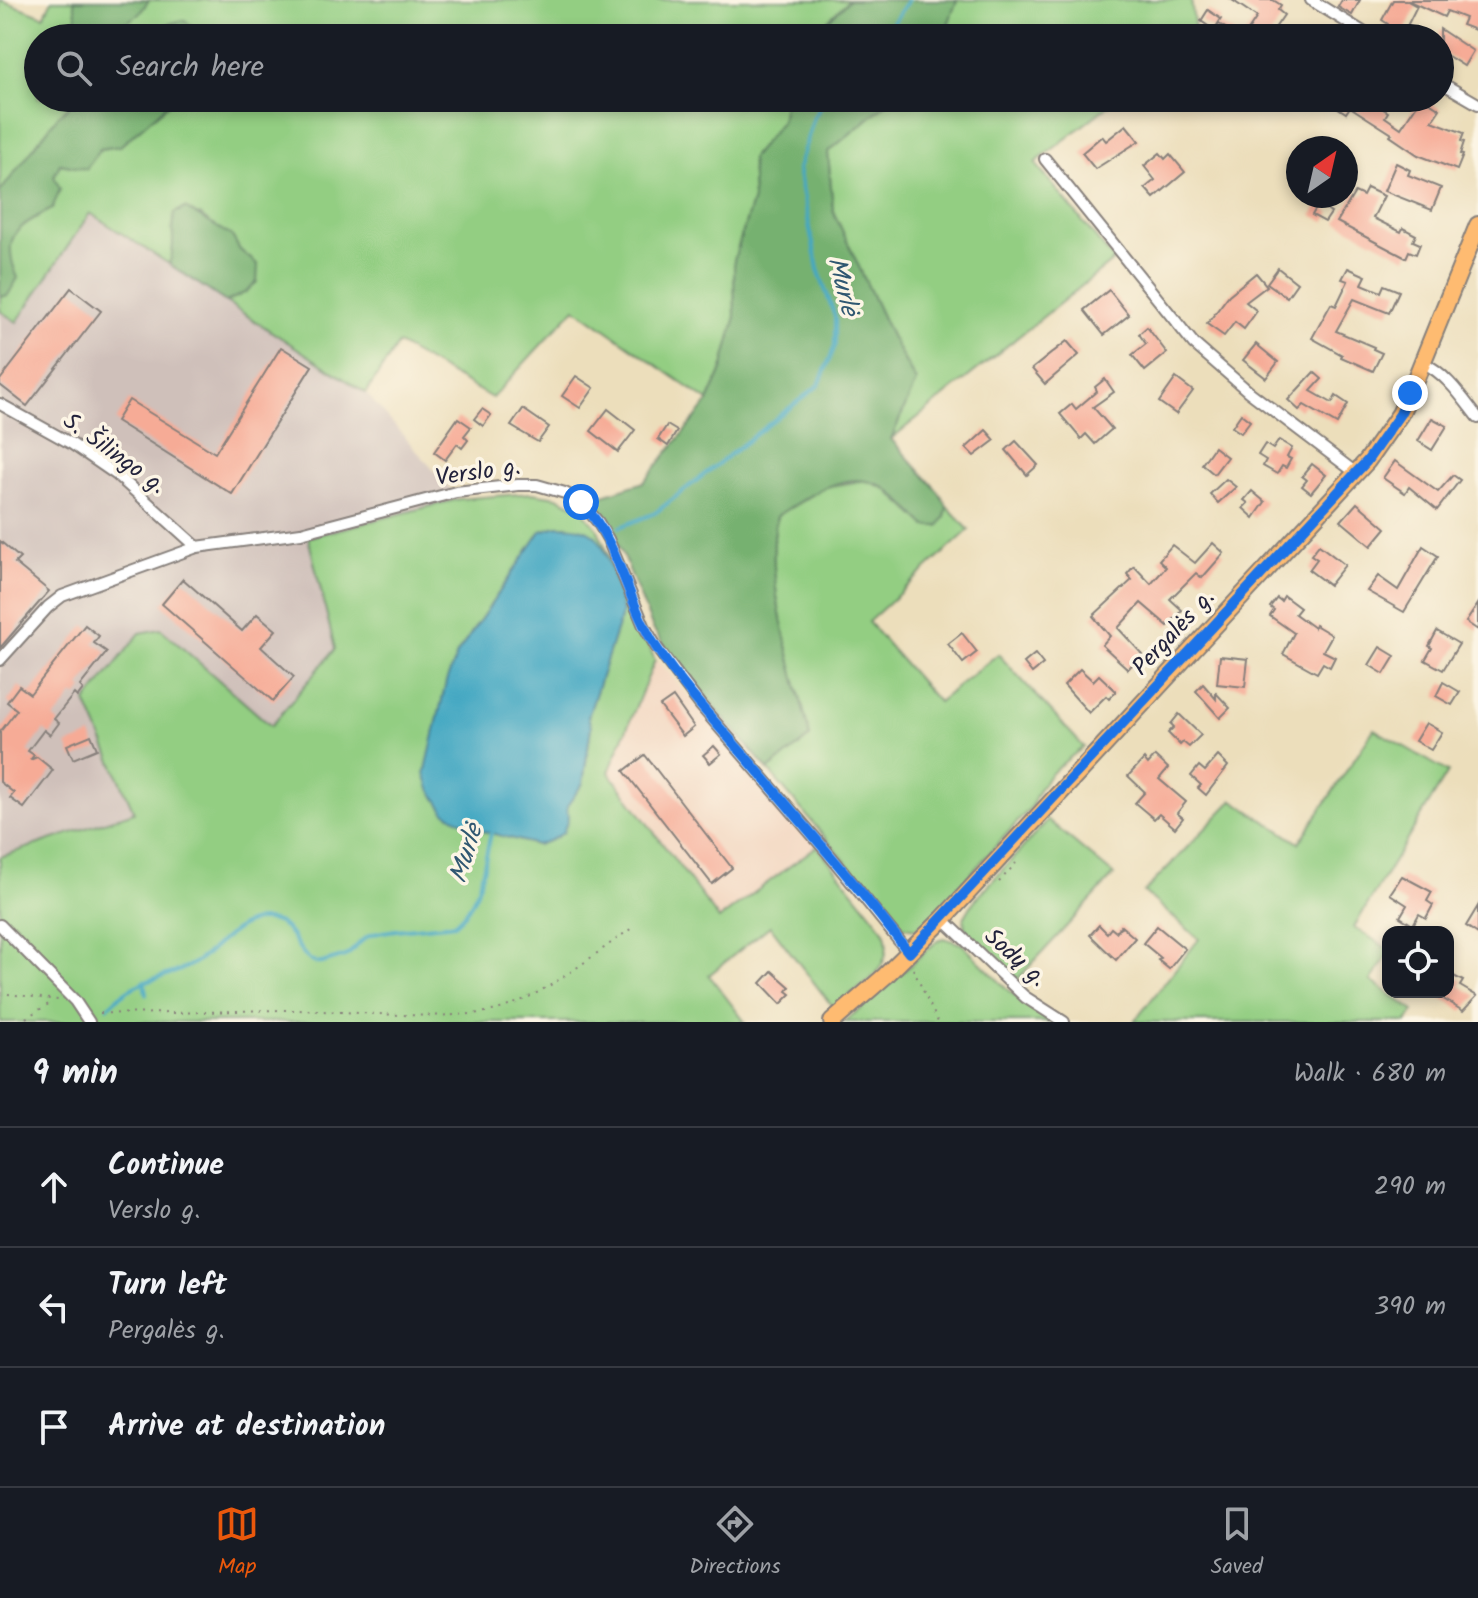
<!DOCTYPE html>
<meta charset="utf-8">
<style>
body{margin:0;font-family:Kalam,sans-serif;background:#242831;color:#f1f3f6}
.controls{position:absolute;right:24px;bottom:24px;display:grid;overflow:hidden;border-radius:16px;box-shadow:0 4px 12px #0003}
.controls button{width:72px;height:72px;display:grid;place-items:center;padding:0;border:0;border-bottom:2px solid #363941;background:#171b24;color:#f1f3f6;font:40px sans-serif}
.compass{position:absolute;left:1286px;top:136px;width:72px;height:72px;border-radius:50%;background:#171b24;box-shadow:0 4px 12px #0003;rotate:34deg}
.stop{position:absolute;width:24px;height:24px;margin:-18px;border:6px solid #1a73e8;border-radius:50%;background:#fff}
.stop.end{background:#1a73e8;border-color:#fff;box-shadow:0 2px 8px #0008}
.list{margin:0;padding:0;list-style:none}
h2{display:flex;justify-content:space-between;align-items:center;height:104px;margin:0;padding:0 32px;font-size:34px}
h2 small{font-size:26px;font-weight:400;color:#9ea1a6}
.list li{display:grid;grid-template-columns:52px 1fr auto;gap:24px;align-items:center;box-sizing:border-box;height:120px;padding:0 32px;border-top:2px solid #363941}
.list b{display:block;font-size:30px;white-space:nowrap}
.list p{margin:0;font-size:26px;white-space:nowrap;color:#9ea1a6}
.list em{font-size:26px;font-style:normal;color:#9ea1a6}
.icon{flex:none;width:44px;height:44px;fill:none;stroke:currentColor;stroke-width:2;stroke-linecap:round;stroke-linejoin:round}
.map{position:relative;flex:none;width:1478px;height:1022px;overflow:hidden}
.search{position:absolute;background:#171b24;box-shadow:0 4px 12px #0003;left:24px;right:24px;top:24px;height:88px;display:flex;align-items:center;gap:20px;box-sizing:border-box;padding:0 28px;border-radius:44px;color:#9ea1a6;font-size:30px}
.sheet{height:464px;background:#171b24}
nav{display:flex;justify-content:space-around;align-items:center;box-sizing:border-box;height:112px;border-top:2px solid #363941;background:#171b24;font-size:22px;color:#9ea1a6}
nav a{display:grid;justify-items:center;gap:4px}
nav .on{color:#ea580c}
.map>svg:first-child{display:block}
.built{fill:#f2d4be}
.industrial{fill:#cfc0ba}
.green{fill:#93ce82;stroke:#5a785e;stroke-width:2;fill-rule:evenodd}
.forest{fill:#76b170;stroke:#4c6a56;stroke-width:2}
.water{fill:#42a7c2;stroke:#32647e;stroke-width:2}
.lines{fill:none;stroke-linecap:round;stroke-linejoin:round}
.stream{stroke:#42a7c2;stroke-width:4}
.building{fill:#f6ab96}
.street-casing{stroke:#87807b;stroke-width:14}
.primary-casing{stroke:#87807b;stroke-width:20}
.path{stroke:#87807b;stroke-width:2;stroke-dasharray:2 6;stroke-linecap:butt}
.street{stroke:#fff;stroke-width:10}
.primary{stroke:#febb71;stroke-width:16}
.route{stroke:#1a73e8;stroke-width:10}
.labels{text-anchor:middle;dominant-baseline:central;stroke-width:7;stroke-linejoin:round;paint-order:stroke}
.street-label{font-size:24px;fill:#22223b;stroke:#fcf5e5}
.water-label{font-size:26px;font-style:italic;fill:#2f5771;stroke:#fcf5e5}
</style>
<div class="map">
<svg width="1478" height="1022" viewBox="0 0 1478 1022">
<rect width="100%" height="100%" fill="#fcf5e5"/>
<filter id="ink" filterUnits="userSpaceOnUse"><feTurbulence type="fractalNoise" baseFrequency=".0125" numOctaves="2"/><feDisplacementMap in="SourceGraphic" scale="16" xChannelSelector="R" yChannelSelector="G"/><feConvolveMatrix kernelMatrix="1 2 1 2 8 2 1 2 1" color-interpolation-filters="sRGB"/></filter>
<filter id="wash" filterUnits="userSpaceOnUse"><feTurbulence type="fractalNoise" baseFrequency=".006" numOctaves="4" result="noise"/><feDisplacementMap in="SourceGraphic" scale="32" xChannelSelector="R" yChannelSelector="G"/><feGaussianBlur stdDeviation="1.8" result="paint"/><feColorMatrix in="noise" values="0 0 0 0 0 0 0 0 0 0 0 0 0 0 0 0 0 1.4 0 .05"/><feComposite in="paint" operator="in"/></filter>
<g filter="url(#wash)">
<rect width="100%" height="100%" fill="#ecdebb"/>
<path class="built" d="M655 660 669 673 817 846 720 920 609 772Z"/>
<path class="industrial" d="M90 213 366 393 459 499 308 537 335 649 271 726 162 629 86 702 135 812 0 856V311L18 321Z"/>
<g class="green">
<path d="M0 0 44 16 52 0H74L78 21 139 14 149 0H849L810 38H201L200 31 168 24 159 38H38V98H79L58 116 0 192Z"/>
<path d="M957 0H1191L1196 38H943Z"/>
<path d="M175 98H785L781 122 751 158 753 199 734 260 735 320 722 370 708 401 575 308 492 398 398 344 366 393 226 302 246 292 258 265 240 250 231 236 214 227 200 215 172 229 175 247 169 264 90 213 17 322 0 311V297L8 295C6 242 1 234 52 209L54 176 60 164 86 169 100 149 120 146Z"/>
<path d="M893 98H1118L1035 163 1114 260 891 439 916 381 892 338 833 211 828 152Z"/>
<path d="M866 480 886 489 926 526 945 517 947 506 969 530 868 622 938 702 998 654 1084 747C1063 762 1039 780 1032 806L929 920 915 929 900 926 768 770 810 737C795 670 763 584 777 516L826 487Z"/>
<path d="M532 493 557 497 580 508 597 528 655 660 609 772 719 919 817 846 884 930C897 970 861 985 833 1007L770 926 709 975 745 1022H0V857L134 812 86 702 140 633 161 629 271 726 335 649 308 537 459 499ZM557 526H567L622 612 588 717 591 727 583 783 537 845 475 829 457 654 541 531Z"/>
<path d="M1374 729 1448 772 1354 927 1388 949V955L1371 981 1414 1011 1407 1022H1134L1199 939 1144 892 1233 800 1299 843Z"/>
<path d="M1048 820 1114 875 1016 981 965 929 964 918 974 901Z"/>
<path d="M944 938 962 944 1009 991 1051 1022H843L871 1001 938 940Z"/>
</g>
<g class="forest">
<path d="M74 0H149L139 14 108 34 77 21Z"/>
<path d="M849 0H957L943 38H811Z"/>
<path d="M183 20 201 31V38H159L168 24Z"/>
<path d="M79 98H175L120 146 100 149 86 169 60 164 54 176 60 189 52 209C16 227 0 237 18 278L8 295 0 297V192L58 116Z"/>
<path d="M785 98H893L828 152 833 211 892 338 916 382 891 439 938 491 947 506 945 517 939 526H926C913 514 900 497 885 488 849 466 807 496 777 516 763 583 795 671 810 737L768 770 679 666 653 629 624 557 599 506 600 496 644 482 708 402 722 370 735 320 734 260 753 199 751 158 781 122Z"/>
<path d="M185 208 232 236 240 250 258 265 257 282 246 292 226 302 169 264C176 246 171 232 174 213Z"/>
</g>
<path class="water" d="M557 526C571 526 589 527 598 539 608 552 620 596 622 612L588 717 591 727 583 783 567 806 568 819 563 833 551 840 537 845 475 829 445 812 430 789 425 774 446 682 457 654 541 531Z"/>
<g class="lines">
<g class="stream">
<path d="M883 38 908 0"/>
<path d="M620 527 655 513 819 385 835 346V317L818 269 798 169 814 117 826 98"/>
<path d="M144 981 146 994"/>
<path d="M108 1007C140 973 168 982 200 959 222 944 241 914 273 921 295 925 299 966 322 963 325 962 343 957 345 956 356 950 361 937 374 934 400 927 428 928 454 924 484 899 482 865 492 830"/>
</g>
</g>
<g id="blocks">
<g class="building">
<path d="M1232 0H1273L1281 5 1278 10 1284 15 1268 38H1243L1257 17Z"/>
<path d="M1342 0H1360L1352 15 1338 7Z"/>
<path d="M1393 0H1406L1417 6 1406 28 1421 38H1404L1386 28 1388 24 1382 20Z"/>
<path d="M1407 0H1478V21L1475 30 1462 25 1465 18 1447 11 1444 17Z"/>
<path d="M1208 10 1221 19 1214 30 1201 21Z"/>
<path d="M1219 24 1242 38H1211Z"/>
<path d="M1440 29 1473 51 1464 66 1440 51Z"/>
<path d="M1323 98H1365L1388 112 1385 117 1401 128 1421 98H1423L1440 109 1432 121 1464 133 1461 141 1464 142 1460 154 1463 155 1457 170 1418 155 1390 136 1392 134 1350 107 1346 113Z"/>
<path d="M1126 125 1139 141 1095 169 1082 153 1102 136 1106 141Z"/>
<path d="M1160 153 1165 159 1170 154 1185 172 1154 198 1145 188 1155 180 1144 166Z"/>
<path d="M1396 163 1410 170 1408 175 1441 188 1432 210 1384 191Z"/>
<path d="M1367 188 1384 196 1373 218 1401 232 1403 228 1416 235 1413 241 1420 244 1416 254 1409 251 1406 258 1337 222 1355 192 1363 196Z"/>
<path d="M1318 205 1331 213 1325 222 1312 215Z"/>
<path d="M1278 268 1297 283 1287 297 1267 283Z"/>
<path d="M1348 268 1366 276 1362 284 1381 292 1384 285 1399 291 1389 313 1354 299 1336 331 1374 347 1373 349 1382 353 1373 371 1341 357 1342 355 1312 338 1331 304 1336 306 1348 281 1342 279Z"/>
<path d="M1256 273 1267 286 1246 302 1257 311 1244 329 1235 322 1224 336 1207 324 1229 295Z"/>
<path d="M71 288 101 311 27 406 0 385V380Z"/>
<path d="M1109 290 1129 315 1104 335 1084 310Z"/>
<path d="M1147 327 1167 353 1145 371 1132 355 1146 344 1139 334Z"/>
<path d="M1067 341 1079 355 1045 384 1032 369Z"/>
<path d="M1256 344 1278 362 1266 378 1243 360Z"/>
<path d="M281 347 312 366 232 494 116 421 129 400 215 453Z"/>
<path d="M1314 372 1322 379 1311 391 1332 403 1336 396 1348 404 1337 424 1304 405 1299 410 1288 400Z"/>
<path d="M576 376 594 388 580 408 562 396Z"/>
<path d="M1176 378 1193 391 1176 414 1159 402Z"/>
<path d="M1105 379 1114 392 1093 407 1112 429 1095 444 1086 434 1081 439 1060 414 1072 404 1076 409 1097 391 1095 387Z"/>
<path d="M482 409 491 415 483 426 474 419Z"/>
<path d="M523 409 549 427 538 442 511 426Z"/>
<path d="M608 409 635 430 618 452 591 431Z"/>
<path d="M1241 414 1250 421 1241 433 1232 427Z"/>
<path d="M458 418 471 427 464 436 468 440 462 448 457 444 445 460 434 452Z"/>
<path d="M1432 418 1447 426 1432 450 1418 441Z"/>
<path d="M667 425 677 431 668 446 658 439Z"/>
<path d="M986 430 995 440 974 456 966 448Z"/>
<path d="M1279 440 1292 448 1287 457 1291 459 1286 468 1282 466 1277 474 1263 466 1266 460 1258 455 1265 444 1273 449Z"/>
<path d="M1016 441 1038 465 1027 475 1006 450Z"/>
<path d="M1214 447 1227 457 1214 474 1202 464Z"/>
<path d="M1395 461 1438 492 1453 475 1460 480 1437 510 1409 487 1405 493 1383 478Z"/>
<path d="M1312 464 1326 475 1311 493 1302 486 1307 480 1302 476Z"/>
<path d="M1226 479 1236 487 1218 503 1210 494Z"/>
<path d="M1252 491 1265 502 1254 518 1243 508 1248 503 1244 500Z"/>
<path d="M1357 503 1386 528 1371 546 1341 521Z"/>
<path d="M0 541 20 558 15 563 49 591 0 648Z"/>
<path d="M1213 543 1224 553 1202 578 1196 573 1170 599 1182 610 1168 626 1141 603 1118 628 1142 654 1128 669 1102 645 1110 636 1093 616 1132 580 1127 574 1134 566 1151 584 1166 567 1159 560 1172 545 1195 563Z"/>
<path d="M1319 545 1345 565 1329 585 1309 570 1317 559 1311 555Z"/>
<path d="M1423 546 1438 556 1404 612 1367 591 1378 576 1398 590Z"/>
<path d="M183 579 242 631 257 614 276 630 261 647 294 677 273 701 162 604Z"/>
<path d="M1284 596 1300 608 1295 614 1314 628 1315 625 1332 635 1323 651 1335 657 1330 667 1323 663 1317 673 1283 654 1294 633 1270 616 1274 610 1270 607 1277 598 1281 601Z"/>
<path d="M1478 604V630L1466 622Z"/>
<path d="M85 625 99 636 94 643 107 652 80 686 83 689 77 697 74 694 54 719 59 723 50 735 44 730 28 751 34 755 30 760 37 757 53 770 24 808 10 798 14 793 0 782V732L17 710 7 702 19 686 30 694Z"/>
<path d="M1437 631 1459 644 1443 670 1425 660 1432 648 1429 646Z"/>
<path d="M962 633 977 652 963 663 948 644Z"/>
<path d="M1380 647 1395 656 1384 674 1369 665Z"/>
<path d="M1035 654 1043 664 1032 673 1024 663Z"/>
<path d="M1220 656 1248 659 1245 687 1217 684Z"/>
<path d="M1080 669 1093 681 1099 675 1116 691 1109 699 1106 696 1089 713 1064 685Z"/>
<path d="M1443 682 1460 692 1452 705 1436 696Z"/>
<path d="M1203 684 1216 699V693L1230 708 1220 718 1196 691Z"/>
<path d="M673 697 694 727 683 736 660 706Z"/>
<path d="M1179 714 1201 735 1189 747 1183 742 1180 745 1168 733 1174 727 1171 724Z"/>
<path d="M1426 723 1442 732 1431 750 1415 741Z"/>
<path d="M91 735 97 749 73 759 67 745Z"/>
<path d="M714 746 721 754 710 763 703 755Z"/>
<path d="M645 755 732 868 712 884 624 771Z"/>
<path d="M1155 756 1168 768 1159 779 1186 802 1177 813 1183 818 1175 828 1159 814 1154 819 1135 803 1145 792 1128 776 1144 759 1148 764Z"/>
<path d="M1218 756 1228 766 1206 795 1198 788 1201 785 1191 776 1199 766 1205 771Z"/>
<path d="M1402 876 1432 892 1427 901 1433 905 1426 918 1419 914 1413 925 1400 917 1407 905 1390 894Z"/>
<path d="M1478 906V934L1466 926Z"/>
<path d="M1099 925 1107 933 1111 928 1116 932 1121 926 1135 938 1116 960 1090 935Z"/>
<path d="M1157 926 1185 949 1169 969 1158 960 1161 958 1143 943Z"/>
<path d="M772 971 790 987 787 991 791 994 781 1004 761 983Z"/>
<path d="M1448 973 1463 981 1460 986 1477 996 1463 1011 1432 992H1448Z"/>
</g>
</g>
</g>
<g filter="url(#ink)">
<use href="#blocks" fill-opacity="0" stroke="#87807b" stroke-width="2"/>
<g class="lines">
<defs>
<g id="street">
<path d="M1311 0 1373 38"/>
<path d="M1440 82 1478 104"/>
<path d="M1045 159 1194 344 1248 391 1356 473"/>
<path d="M1423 363C1446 373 1463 399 1478 418"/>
<path d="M0 404 72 444 117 475 197 547"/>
<path d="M0 660 48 607 62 596 197 547 301 533 456 492 518 485H537L565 493 581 502 598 522 608 539 644 626 657 648 701 706 828 853 909 953"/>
<path d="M943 919 1025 997 1064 1022"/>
<path d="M0 925 75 1001 89 1022"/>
</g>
<path id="primary" d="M832 1022 885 976 943 919 1367 461 1400 414 1410 393 1478 225"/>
</defs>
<use href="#street" class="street-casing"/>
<use href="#primary" class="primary-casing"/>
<g class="path">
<path d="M999 882 1016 863"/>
<path d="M913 969 938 1022"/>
<path d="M0 993 58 1000"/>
<path d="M100 1013C165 1015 230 1010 295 1010 354 1011 442 1022 497 1010 546 995 590 957 632 928"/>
<path d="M19 1022 52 1002"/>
</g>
<use href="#street" class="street"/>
<use href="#primary" class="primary"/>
</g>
</g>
<g class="lines" filter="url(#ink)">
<path class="route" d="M581 502C620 542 626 601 656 647 683 688 717 724 749 761 803 824 859 887 909 953L1367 461 1400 414 1410 393"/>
</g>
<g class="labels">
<g class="street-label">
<text transform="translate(114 454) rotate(36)">S. Šilingo g.</text>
<text transform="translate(478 473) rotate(-8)">Verslo g.</text>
<text transform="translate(1174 633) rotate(-47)">Pergalės g.</text>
<text transform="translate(1015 958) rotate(42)">Sodų g.</text>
</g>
<g class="water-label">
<text transform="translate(842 286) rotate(76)">Murlė</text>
<text transform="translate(467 854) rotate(-73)">Murlė</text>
</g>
</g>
</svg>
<div class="controls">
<button><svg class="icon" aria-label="locate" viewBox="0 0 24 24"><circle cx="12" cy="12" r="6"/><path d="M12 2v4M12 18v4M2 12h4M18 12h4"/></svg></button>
</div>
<svg class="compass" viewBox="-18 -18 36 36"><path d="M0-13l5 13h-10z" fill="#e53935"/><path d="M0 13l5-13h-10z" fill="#9ea1a6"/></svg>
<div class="stop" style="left:581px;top:502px"></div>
<div class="stop end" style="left:1410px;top:393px"></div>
<div class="search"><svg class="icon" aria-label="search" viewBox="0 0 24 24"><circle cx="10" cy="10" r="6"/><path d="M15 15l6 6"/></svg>Search here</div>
</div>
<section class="sheet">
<h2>9 min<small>Walk · 680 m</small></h2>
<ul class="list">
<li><svg class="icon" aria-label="ahead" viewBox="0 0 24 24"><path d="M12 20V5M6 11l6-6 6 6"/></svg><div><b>Continue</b><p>Verslo g.</p></div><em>290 m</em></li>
<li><svg class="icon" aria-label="left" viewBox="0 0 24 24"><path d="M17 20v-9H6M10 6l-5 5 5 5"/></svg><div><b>Turn left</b><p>Pergalės g.</p></div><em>390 m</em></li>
<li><svg class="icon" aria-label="arrive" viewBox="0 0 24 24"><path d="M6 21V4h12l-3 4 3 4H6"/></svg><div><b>Arrive at destination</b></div></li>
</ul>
</section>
<nav>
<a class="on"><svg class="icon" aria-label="map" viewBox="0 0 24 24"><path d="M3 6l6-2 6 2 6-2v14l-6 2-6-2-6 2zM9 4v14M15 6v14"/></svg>Map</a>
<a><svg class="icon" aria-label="directions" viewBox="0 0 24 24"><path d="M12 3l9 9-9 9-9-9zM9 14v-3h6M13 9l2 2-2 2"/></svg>Directions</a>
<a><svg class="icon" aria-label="saved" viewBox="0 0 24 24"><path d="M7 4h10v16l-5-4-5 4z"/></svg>Saved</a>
</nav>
